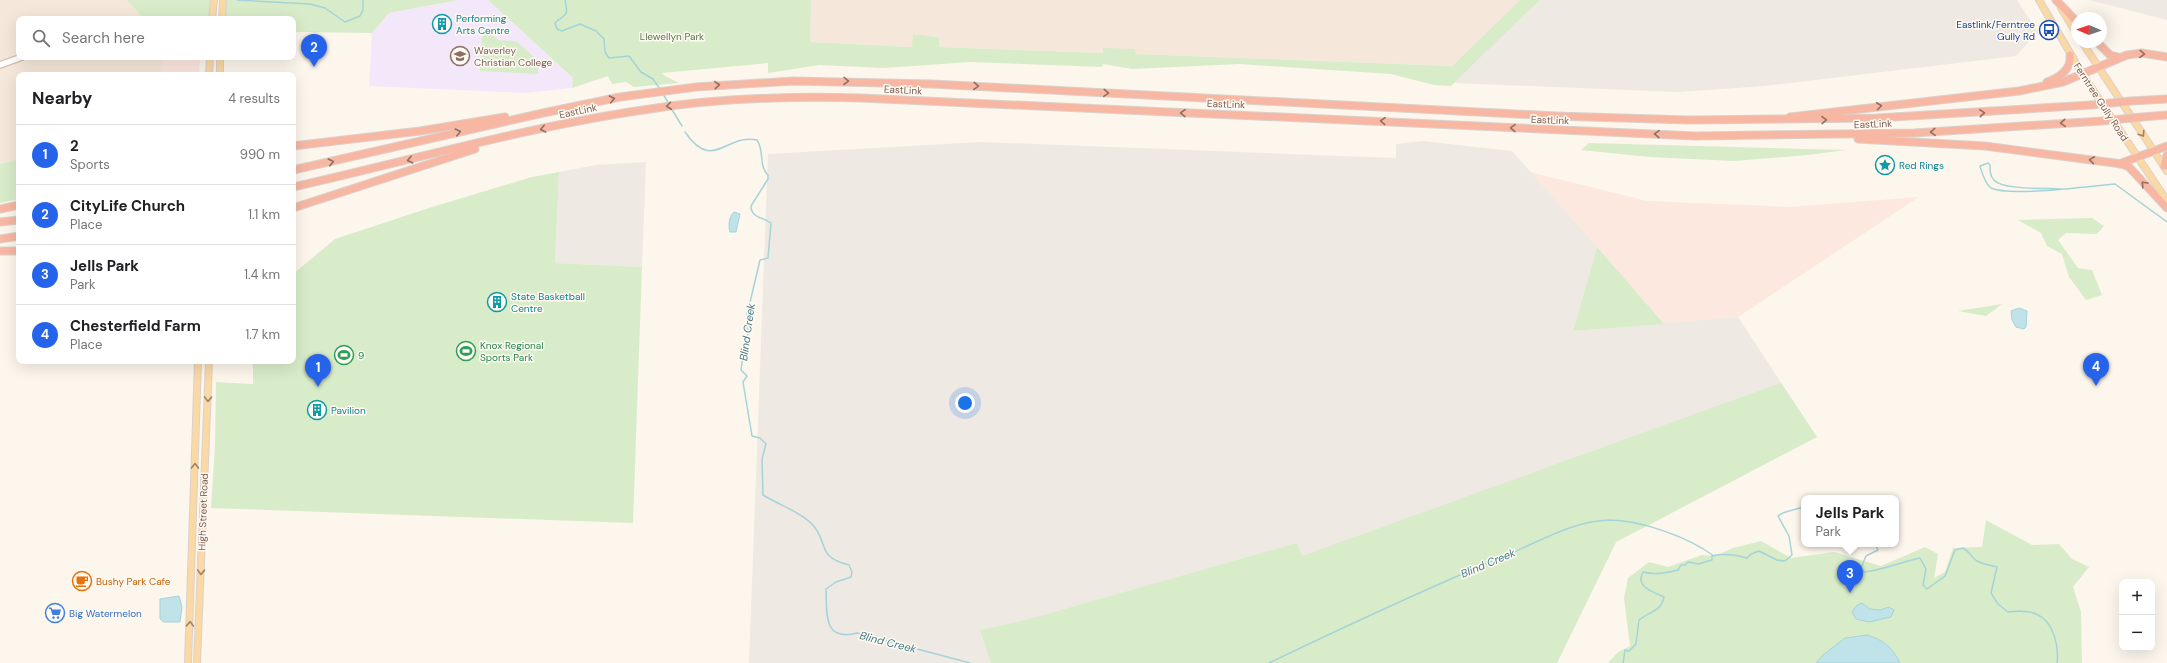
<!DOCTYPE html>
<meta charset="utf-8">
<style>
body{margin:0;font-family:"DM Sans",sans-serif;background:#f2f2f2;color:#202124}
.controls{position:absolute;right:12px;bottom:12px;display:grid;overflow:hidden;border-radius:8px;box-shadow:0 4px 16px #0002}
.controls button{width:36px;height:36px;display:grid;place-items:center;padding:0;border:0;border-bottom:1px solid #e0e0e0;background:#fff;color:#202124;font:20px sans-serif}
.compass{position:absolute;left:2071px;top:12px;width:36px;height:36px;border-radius:50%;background:#fff;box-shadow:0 4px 16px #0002;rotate:272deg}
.you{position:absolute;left:965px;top:403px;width:14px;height:14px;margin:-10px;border:3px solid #fff;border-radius:50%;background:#1a73e8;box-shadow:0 0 0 6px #1a73e833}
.badge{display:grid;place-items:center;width:26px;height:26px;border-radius:50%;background:#2563eb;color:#fff;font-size:13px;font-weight:700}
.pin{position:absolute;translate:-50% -33px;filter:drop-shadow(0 1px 2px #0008)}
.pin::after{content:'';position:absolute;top:21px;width:14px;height:12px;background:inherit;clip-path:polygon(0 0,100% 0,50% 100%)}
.popup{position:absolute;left:1801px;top:495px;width:98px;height:52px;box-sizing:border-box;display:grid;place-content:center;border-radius:8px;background:#fff;filter:drop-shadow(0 1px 3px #0005);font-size:13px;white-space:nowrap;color:#757577}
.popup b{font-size:15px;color:#202124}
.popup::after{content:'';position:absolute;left:50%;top:100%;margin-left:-8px;border:8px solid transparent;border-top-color:#fff}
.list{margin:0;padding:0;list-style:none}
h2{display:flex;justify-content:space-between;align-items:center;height:52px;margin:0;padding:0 16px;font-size:17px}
h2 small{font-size:13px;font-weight:400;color:#757577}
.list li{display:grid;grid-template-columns:26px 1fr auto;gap:12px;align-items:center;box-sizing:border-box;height:60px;padding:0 16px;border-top:1px solid #e0e0e0}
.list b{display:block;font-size:15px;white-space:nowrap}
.list p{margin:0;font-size:13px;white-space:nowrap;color:#757577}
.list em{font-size:13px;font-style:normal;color:#757577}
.icon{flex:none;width:22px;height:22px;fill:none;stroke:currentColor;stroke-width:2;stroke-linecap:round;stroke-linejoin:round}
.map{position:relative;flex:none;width:2167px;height:663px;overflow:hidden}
.search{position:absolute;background:#fff;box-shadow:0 4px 16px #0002;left:16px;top:16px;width:280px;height:44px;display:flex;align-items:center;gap:10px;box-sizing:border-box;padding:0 14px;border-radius:8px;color:#757577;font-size:15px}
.panel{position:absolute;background:#fff;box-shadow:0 4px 16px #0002;left:16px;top:72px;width:280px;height:292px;border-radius:8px}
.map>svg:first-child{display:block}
.residential{fill:#f5e8da}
.commercial{fill:#fde8e0}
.industrial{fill:#efe9e4}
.education{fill:#f3e8fa}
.green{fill:#d8ecc9}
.water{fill:#bfe3e8;stroke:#a5d3da}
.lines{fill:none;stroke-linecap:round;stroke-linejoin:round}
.stream{stroke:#a5d3da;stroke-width:1.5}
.secondary-casing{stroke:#d6c0b0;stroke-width:8}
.primary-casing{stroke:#dad1cd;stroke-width:8}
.highway-casing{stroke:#dad1cd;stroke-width:9}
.secondary{stroke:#fff;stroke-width:5.5}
.primary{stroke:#fbd9a5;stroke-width:6}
.highway{stroke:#f7b7a3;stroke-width:7}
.highway-bridge-casing{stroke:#dad1cd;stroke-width:9;stroke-linecap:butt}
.highway-bridge{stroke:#f7b7a3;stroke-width:7}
.oneway{stroke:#936e5e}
.oneway2{stroke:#a18267}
.labels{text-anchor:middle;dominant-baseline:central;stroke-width:3;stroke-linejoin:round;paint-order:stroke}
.culture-label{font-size:10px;fill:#0d838f;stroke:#fffaf3;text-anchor:start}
.transit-label{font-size:10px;fill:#164399;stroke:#fffaf3;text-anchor:end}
.park-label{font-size:10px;fill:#537a41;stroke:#fffaf3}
.education-label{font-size:10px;fill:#785e54;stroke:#fffaf3;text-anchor:start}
.street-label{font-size:10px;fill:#7a5c4d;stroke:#fffaf3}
.leisure-label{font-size:10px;fill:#27864d;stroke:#fffaf3;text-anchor:start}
.food-label{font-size:10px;fill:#c56008;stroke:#fffaf3;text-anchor:start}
.shop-label{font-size:10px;fill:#366cbe;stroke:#fffaf3;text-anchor:start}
.water-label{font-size:11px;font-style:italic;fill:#437c86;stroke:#fffaf3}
</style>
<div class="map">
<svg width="2167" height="663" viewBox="0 0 2167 663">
<rect width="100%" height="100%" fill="#fdf6ec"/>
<g class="residential">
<path d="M0 0H127L144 19H19V57H163V75H19V159L0 164Z"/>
<path d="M811 0H1520L1452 66 1135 54V50L1103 53 939 47V37L913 34V47L809 42Z"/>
</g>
<g class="commercial">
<path d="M163 57H200L199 75H163Z"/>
<path d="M1530 172 1647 201 1789 207 1919 197 1738 317 1664 324Z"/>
</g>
<g class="industrial">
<path d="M1540 0H2017L2038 32 2016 56 1765 86 1678 92 1454 83Z"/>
<path d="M2089 0H2167V20Z"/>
<path d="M1423 141 1512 151 1597 247 1573 331 1738 317 1817 437 1616 542 1557 663H749L768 154 981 142 1396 158V144Z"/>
<path d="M646 162 642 267 555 263 559 172 596 165Z"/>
</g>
<path class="education" d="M458 0H488L573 78 572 88 525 93 369 86 372 33 389 13Z"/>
<g class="green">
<path d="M127 0H214L212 19H144Z"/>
<path d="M223 0H458L389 13 372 33 293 32V19H222Z"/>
<path d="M488 0H811L810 42 912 47 913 34 939 37V47L1103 53V48L1135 49 1136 54 1452 66 1520 0H1540L1451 86 1434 85 1391 74 1239 64 1132 69 1103 64 1102 67 970 62 884 68 819 65 768 73V63L662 73 665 76 679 83 634 87 626 82 612 84 608 76 572 88 573 78Z"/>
<path d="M482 34H492L498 40 516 41 542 64 538 68V74L480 71Z"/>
<path d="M1589 143 1846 150 1808 155 1734 161 1650 157 1581 150Z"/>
<path d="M19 159V199L0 203V164Z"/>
<path d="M559 172 555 263 642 267 633 523 211 508 215 445 216 382 253 384V361H293V274L335 239 429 208 532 177Z"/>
<path d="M2092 218 2104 226 2097 234 2066 233 2058 240 2078 268 2092 270 2102 295 2086 300 2069 277 2062 254 2047 246 2041 233 2018 220Z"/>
<path d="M1597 247 1664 324 1573 331Z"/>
<path d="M2002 304 1986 316 1958 311Z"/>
<path d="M1781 383 1817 437 1616 542 1557 663H991L980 630 1026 620 1297 543 1302 556Z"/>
<path d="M1986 520 2032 545 2059 544 2072 559 2089 567 2073 587 2081 612 2082 663H1608L1618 652 1630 646 1624 598 1628 578 1649 562 1668 567 1702 555 1715 556 1733 548 1761 541 1791 558 1834 552 1881 566 1925 547 1938 554 1934 578 1945 572 1953 548 1982 547Z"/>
</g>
<g class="water">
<path d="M734 212 740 214 736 232H730C728 225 729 217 734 212Z"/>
<path d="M2019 308 2027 311 2026 327 2024 329 2016 327 2012 320 2011 311Z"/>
<path d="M179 596 182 607 180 622H164L160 619V599Z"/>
<path d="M1862 603 1870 609 1880 610 1889 607 1894 610 1891 617 1869 622 1856 619 1852 612 1856 606Z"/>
<path d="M1867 635C1885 641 1891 646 1900 663H1816L1823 655 1845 638Z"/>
</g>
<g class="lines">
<g class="stream">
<path d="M237 0 310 4 325 8 345 22 360 16 363 10V0"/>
<path d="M565 0C569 19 565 13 555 23L557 29 562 31 580 24 596 31 604 39 605 52 609 58 629 56 641 72 653 79 660 89"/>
<path d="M663 94 669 104"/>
<path d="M671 108 682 126"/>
<path d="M685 132C713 173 726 133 757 140 765 152 758 165 768 175V179L751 206C751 218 763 217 771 223L768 258 760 260 747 315 748 339 744 348 741 370 747 376 743 382 752 436 760 438 766 444 762 459 763 495C779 505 797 510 811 523 830 542 815 557 849 565L852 572 851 577 836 582 826 589C827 614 823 642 857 633L970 663"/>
<path d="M2061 189C2047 188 2002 190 1994 180 1990 176 1990 171 1990 165L1988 163 1980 166C1982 173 1985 184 1991 188 2010 197 2090 186 2115 184L2167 222"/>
<path d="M1875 544 1878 550 1866 556 1861 568 1864 572C1884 570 1901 562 1920 558L1926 569 1923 585 1927 589 1945 576 1955 550 1963 548C1969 551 1972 558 1977 561 1984 565 1990 565 1997 567L1991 593 1998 604 2008 612C2017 611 2027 610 2036 614 2054 621 2059 647 2057 663"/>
<path d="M1269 663C1348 625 1428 588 1509 554 1540 541 1574 521 1609 520 1641 520 1688 537 1714 556"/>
<path d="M1623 663 1625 650 1629 651 1636 644 1639 620C1650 611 1661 612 1664 597 1653 592 1635 587 1643 572 1653 575 1668 573 1678 570L1681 565H1685L1688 562 1698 564 1712 560V556C1724 553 1736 555 1747 558L1751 554 1759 551 1777 560 1785 561 1792 555 1789 536 1778 516C1785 510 1796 511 1804 506"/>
</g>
<defs>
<path id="secondary" d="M0 65 22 57"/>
<g id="primary">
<path d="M2039 0 2083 75 2167 201"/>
<path d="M2061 8 2077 34"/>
<path d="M212 19 214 0"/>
<path d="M222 19 223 0"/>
<path d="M2082 42 2167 171"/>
<path d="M209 75 210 57"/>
<path d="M220 75V57"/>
<path d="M188 663 198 361"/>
<path d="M197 663 209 361"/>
</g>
<g id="highway">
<path d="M2056 0 2077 22"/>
<path d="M2097 42 2110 55 2118 57"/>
<path d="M2047 82C2059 78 2072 69 2070 55"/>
<path d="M2131 101 2167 99"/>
<path d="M1790 117 2019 91 2063 82 2127 55 2142 53 2167 57"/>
<path d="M2142 117 2167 115"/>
<path d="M1858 139 1985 146 2122 164 2129 167 2167 208"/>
<path d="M293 146 420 131 505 117"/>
<path d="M2119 164 2167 146"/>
<path d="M2164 166 2167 155"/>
<path d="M293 170 543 113 620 97 696 87 793 81 932 84 1556 116 1688 120 1877 118 2091 105"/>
<path d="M293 187C412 160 530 126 650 109 720 98 791 96 861 98L1696 136 1914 133 2102 121"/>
<path d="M293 208 475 149"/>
<path d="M0 209 19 205"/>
<path d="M0 222 19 220"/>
<path d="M0 239 19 236"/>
<path d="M0 251H19"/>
</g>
</defs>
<use href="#secondary" class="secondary-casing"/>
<use href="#primary" class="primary-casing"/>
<use href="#highway" class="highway-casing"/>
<use href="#secondary" class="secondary"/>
<use href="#primary" class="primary"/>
<use href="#highway" class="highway"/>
<defs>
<g id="highway-bridge">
<path d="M2091 105 2131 101"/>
<path d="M2102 121 2142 117"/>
</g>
</defs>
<use href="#highway-bridge" class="highway-bridge-casing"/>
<use href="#highway-bridge" class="highway-bridge"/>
</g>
<defs><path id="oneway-chevron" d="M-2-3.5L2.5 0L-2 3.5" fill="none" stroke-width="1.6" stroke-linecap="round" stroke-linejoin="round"/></defs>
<g class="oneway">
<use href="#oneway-chevron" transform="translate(2142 54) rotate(2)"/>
<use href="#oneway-chevron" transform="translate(846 81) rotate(1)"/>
<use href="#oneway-chevron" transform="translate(717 85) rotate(-5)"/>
<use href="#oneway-chevron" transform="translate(976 86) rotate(3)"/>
<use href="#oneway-chevron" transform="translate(1106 93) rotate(3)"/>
<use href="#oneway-chevron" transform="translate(612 99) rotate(-11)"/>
<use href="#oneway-chevron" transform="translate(669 106) rotate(173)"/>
<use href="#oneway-chevron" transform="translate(1879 106) rotate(-7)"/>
<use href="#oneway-chevron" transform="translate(1183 113) rotate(-178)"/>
<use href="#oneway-chevron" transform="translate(1982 113) rotate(-4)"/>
<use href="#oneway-chevron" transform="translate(1824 120) rotate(-1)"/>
<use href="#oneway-chevron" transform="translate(1383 121) rotate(-177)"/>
<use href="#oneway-chevron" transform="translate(2063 123) rotate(176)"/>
<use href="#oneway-chevron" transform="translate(1513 128) rotate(-178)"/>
<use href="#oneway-chevron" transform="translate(543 129) rotate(167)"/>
<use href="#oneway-chevron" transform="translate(458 132) rotate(-13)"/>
<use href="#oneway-chevron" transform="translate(1933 132) rotate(177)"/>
<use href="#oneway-chevron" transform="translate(1657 134) rotate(-178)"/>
<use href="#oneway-chevron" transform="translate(410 160) rotate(167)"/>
<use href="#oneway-chevron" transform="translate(2092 160) rotate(-172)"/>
<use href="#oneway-chevron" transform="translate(331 162) rotate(-13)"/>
<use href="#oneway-chevron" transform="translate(2144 184) rotate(-133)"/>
</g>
<g class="oneway2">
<use href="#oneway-chevron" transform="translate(2142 134) rotate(57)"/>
<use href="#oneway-chevron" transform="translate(208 399) rotate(92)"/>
<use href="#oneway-chevron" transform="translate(195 466) rotate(-90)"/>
<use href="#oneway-chevron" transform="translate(201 572) rotate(92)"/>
<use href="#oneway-chevron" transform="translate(190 624) rotate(-88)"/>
</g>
<defs>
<symbol id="building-ring" viewBox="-11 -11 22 22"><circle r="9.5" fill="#fffaf3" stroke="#0f9aa8" stroke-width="1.5"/><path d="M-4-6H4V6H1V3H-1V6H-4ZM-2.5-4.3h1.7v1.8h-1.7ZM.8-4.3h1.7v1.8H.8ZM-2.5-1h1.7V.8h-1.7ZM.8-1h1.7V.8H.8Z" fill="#0f9aa8"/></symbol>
<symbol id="bus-ring" viewBox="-11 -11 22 22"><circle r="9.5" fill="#fffaf3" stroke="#1a4fb4" stroke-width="1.5"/><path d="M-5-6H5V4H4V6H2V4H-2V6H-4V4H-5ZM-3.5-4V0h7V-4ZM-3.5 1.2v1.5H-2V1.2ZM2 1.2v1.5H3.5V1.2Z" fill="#1a4fb4"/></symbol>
<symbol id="school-ring" viewBox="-11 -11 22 22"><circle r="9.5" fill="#fffaf3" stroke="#8d6e63" stroke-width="1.5"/><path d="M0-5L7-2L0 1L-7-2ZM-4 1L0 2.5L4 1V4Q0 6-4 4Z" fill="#8d6e63"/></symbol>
<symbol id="sight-ring" viewBox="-11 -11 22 22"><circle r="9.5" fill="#fffaf3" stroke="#0f9aa8" stroke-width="1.5"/><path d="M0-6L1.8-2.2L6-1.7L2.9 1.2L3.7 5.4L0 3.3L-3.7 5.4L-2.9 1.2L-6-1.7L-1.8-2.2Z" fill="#0f9aa8"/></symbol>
<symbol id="stadium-ring" viewBox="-11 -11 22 22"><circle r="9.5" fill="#fffaf3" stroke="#2e9e5b" stroke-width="1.5"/><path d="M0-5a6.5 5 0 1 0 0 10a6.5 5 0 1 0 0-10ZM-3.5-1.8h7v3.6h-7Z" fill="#2e9e5b"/></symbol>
<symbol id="cafe-ring" viewBox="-11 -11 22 22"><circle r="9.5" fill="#fffaf3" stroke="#e8710a" stroke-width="1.5"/><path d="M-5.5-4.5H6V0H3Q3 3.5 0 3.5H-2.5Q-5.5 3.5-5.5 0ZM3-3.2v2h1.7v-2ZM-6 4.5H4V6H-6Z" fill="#e8710a"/></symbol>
<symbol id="supermarket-ring" viewBox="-11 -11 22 22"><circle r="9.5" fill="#fffaf3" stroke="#3f7fe0" stroke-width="1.5"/><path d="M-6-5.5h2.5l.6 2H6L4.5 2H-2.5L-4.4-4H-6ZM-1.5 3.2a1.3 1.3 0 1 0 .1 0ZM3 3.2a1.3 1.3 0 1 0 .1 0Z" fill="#3f7fe0"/></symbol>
</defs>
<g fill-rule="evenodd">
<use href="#building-ring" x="431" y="13" width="22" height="22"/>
<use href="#bus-ring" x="2038" y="19" width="22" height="22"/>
<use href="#school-ring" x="449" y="45" width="22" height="22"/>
<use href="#sight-ring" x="1874" y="154" width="22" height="22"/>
<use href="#building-ring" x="486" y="291" width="22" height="22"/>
<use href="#stadium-ring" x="455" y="340" width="22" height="22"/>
<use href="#stadium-ring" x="333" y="344" width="22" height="22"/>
<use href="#building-ring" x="306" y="399" width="22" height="22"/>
<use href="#cafe-ring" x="71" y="570" width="22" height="22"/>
<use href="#supermarket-ring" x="44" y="602" width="22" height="22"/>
</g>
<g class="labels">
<g class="culture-label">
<text x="456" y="18">Performing<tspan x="456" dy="12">Arts Centre</tspan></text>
<text x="1899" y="165">Red Rings</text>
<text x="511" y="296">State Basketball<tspan x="511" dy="12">Centre</tspan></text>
<text x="331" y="410">Pavilion</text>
</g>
<g class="transit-label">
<text x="2035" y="24">Eastlink/Ferntree<tspan x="2035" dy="12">Gully Rd</tspan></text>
</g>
<g class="park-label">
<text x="672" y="36">Llewellyn Park</text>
</g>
<g class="education-label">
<text x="474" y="50">Waverley<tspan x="474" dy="12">Christian College</tspan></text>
</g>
<g class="street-label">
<text transform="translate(903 90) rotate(3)">EastLink</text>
<text transform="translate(2101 102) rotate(57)">Ferntree Gully Road</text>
<text transform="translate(1226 104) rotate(2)">EastLink</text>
<text transform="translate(578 111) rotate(-12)">EastLink</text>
<text transform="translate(1550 120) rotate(2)">EastLink</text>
<text transform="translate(1873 124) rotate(-2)">EastLink</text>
<text transform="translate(203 512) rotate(-88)">High Street Road</text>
</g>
<g class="leisure-label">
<text x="480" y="345">Knox Regional<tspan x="480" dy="12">Sports Park</tspan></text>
<text x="358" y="355">9</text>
</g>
<g class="food-label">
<text x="96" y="581">Bushy Park Cafe</text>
</g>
<g class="shop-label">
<text x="69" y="613">Big Watermelon</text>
</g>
<g class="water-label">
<text transform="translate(747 332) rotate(-82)">Blind Creek</text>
<text transform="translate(1488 563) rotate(-23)">Blind Creek</text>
<text transform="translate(888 642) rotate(14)">Blind Creek</text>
</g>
</g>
</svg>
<div class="controls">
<button>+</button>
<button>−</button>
</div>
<svg class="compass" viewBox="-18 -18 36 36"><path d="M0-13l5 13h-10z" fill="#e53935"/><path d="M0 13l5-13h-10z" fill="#757577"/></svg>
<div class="you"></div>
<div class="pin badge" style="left:318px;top:387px">1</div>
<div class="pin badge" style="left:314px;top:67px">2</div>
<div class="pin badge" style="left:1850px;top:593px">3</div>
<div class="popup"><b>Jells Park</b>Park</div>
<div class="pin badge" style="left:2096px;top:386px">4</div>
<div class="search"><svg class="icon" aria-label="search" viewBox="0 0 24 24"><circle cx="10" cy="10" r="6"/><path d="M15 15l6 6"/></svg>Search here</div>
<section class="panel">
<h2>Nearby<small>4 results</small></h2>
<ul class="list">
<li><span class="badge">1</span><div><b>2</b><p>Sports</p></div><em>990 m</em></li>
<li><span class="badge">2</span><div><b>CityLife Church</b><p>Place</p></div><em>1.1 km</em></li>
<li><span class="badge">3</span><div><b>Jells Park</b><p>Park</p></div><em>1.4 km</em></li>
<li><span class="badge">4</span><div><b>Chesterfield Farm</b><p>Place</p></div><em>1.7 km</em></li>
</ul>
</section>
</div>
